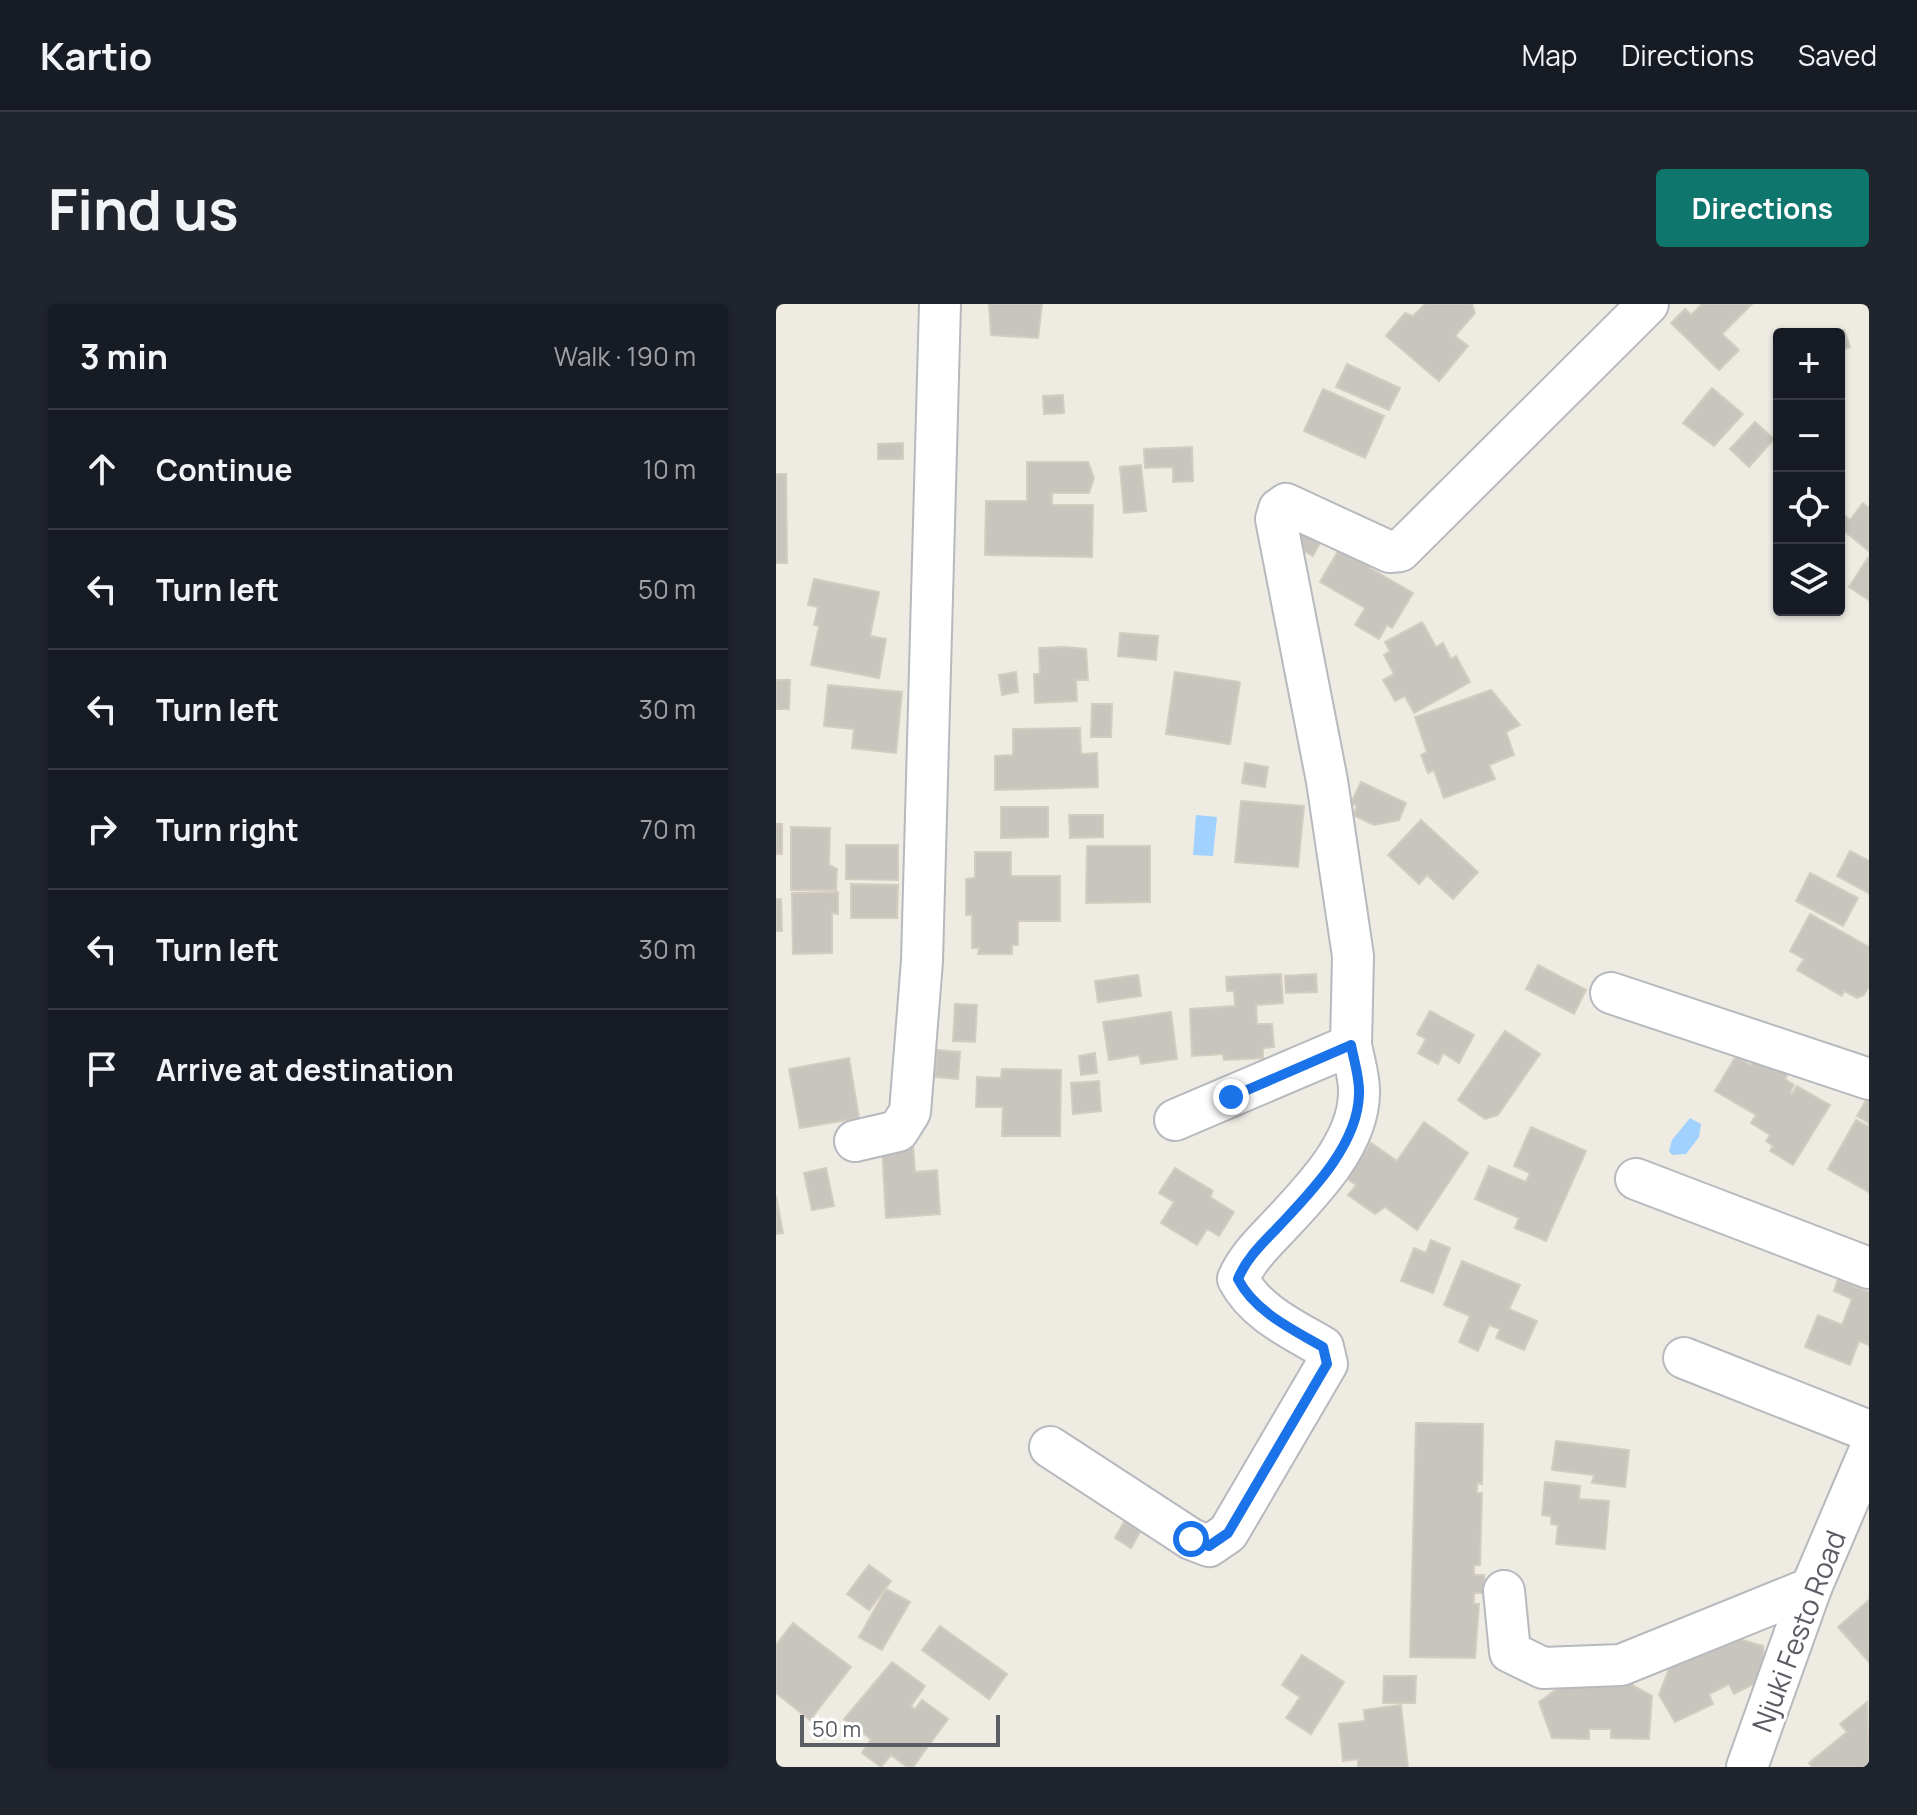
<!DOCTYPE html>
<meta charset="utf-8">
<style>
body{margin:0;font-family:Manrope,sans-serif;background:#20242c;color:#f1f3f6}
.controls{position:absolute;right:24px;top:24px;display:grid;overflow:hidden;border-radius:8px;box-shadow:0 2px 6px #0004}
.controls button{width:72px;height:72px;display:grid;place-items:center;padding:0;border:0;border-bottom:2px solid #363941;background:#171b24;color:#f1f3f6;font:40px sans-serif}
.scale{position:absolute;left:24px;bottom:20px;width:200px;box-sizing:border-box;padding-left:8px;border:4px solid #5a5d63;border-top:0;font-size:22px;line-height:28px;white-space:nowrap;color:#5a5d63;-webkit-text-stroke:6px #fff;paint-order:stroke}
.stop{position:absolute;width:24px;height:24px;margin:-18px;border:6px solid #1a73e8;border-radius:50%;background:#fff}
.stop.end{background:#1a73e8;border-color:#fff;box-shadow:0 2px 8px #0008}
.list{margin:0;padding:0;list-style:none}
h2{display:flex;justify-content:space-between;align-items:center;height:104px;margin:0;padding:0 32px;font-size:34px}
h2 small{font-size:26px;font-weight:400;color:#9ea1a6}
.list li{display:grid;grid-template-columns:52px 1fr auto;gap:24px;align-items:center;box-sizing:border-box;height:120px;padding:0 32px;border-top:2px solid #363941}
.list b{display:block;font-size:30px;white-space:nowrap}
.list em{font-size:26px;font-style:normal;color:#9ea1a6}
.icon{flex:none;width:44px;height:44px;fill:none;stroke:currentColor;stroke-width:2;stroke-linecap:round;stroke-linejoin:round}
.map{position:relative;flex:none;width:1093px;height:1463px;overflow:hidden;border-radius:8px}
header{display:flex;align-items:center;gap:48px;box-sizing:border-box;height:112px;padding:0 40px;background:#171b24;border-bottom:2px solid #363941}
header strong{font-size:38px}
nav{display:flex;gap:44px;margin-inline-start:auto;font-size:28px}
.intro{display:flex;align-items:center;justify-content:space-between;box-sizing:border-box;height:192px;padding:0 48px}
h1{margin:0;font-size:56px}
.button{padding:20px 36px;border-radius:8px;background:#0f766e;color:#fff;font-size:28px;font-weight:700}
main{display:flex;gap:48px;padding:0 48px}
aside{flex:1;background:#171b24;border-radius:8px;box-shadow:0 2px 6px #0004}
.map>svg:first-child{display:block}
.water{fill:#a1d1fe}
.building{fill:#c8c5bf;stroke:#d2cdc0;stroke-width:2}
.lines{fill:none;stroke-linecap:round;stroke-linejoin:round}
.minor-casing{stroke:#b7b9be;stroke-width:44}
.minor{stroke:#fff;stroke-width:40}
.route{stroke:#1a73e8;stroke-width:10}
.labels{text-anchor:middle;dominant-baseline:central;stroke-width:6;stroke-linejoin:round;paint-order:stroke}
.street-label{font-size:28px;fill:#5a5d63;stroke:#fff}
</style>
<header>
<strong>Kartio</strong>
<nav><a>Map</a><a>Directions</a><a>Saved</a></nav>
</header>
<div class="intro"><h1>Find us</h1><a class="button">Directions</a></div>
<main>
<aside>
<h2>3 min<small>Walk · 190 m</small></h2>
<ul class="list">
<li><svg class="icon" aria-label="ahead" viewBox="0 0 24 24"><path d="M12 20V5M6 11l6-6 6 6"/></svg><div><b>Continue</b></div><em>10 m</em></li>
<li><svg class="icon" aria-label="left" viewBox="0 0 24 24"><path d="M17 20v-9H6M10 6l-5 5 5 5"/></svg><div><b>Turn left</b></div><em>50 m</em></li>
<li><svg class="icon" aria-label="left" viewBox="0 0 24 24"><path d="M17 20v-9H6M10 6l-5 5 5 5"/></svg><div><b>Turn left</b></div><em>30 m</em></li>
<li><svg class="icon" aria-label="right" viewBox="0 0 24 24"><path d="M7 20v-9h11M14 6l5 5-5 5"/></svg><div><b>Turn right</b></div><em>70 m</em></li>
<li><svg class="icon" aria-label="left" viewBox="0 0 24 24"><path d="M17 20v-9H6M10 6l-5 5 5 5"/></svg><div><b>Turn left</b></div><em>30 m</em></li>
<li><svg class="icon" aria-label="arrive" viewBox="0 0 24 24"><path d="M6 21V4h12l-3 4 3 4H6"/></svg><div><b>Arrive at destination</b></div></li>
</ul>
</aside>
<div class="map">
<svg width="1093" height="1463" viewBox="0 0 1093 1463">
<rect width="100%" height="100%" fill="#edebe2"/>
<g class="water">
<path d="M420 511 441 513 437 552 417 551Z"/>
<path d="M914 814 925 820 923 833 910 850 896 851 893 847 896 836Z"/>
</g>
<g class="building">
<path d="M213 0H266L262 34 215 31Z"/>
<path d="M649 0H696L699 9 679 32 692 42 663 77 610 32 629 9 637 12Z"/>
<path d="M926 0H976L946 30 963 46 943 66 895 19 909 5 915 11Z"/>
<path d="M1068 26 1074 43 1063 47V30H1059Z"/>
<path d="M571 60 624 84 613 106 560 83Z"/>
<path d="M936 84 967 110 938 142 907 119Z"/>
<path d="M547 85 608 112 589 154 528 127Z"/>
<path d="M287 91 288 109 268 110 267 92Z"/>
<path d="M979 118 998 135 973 163 954 145Z"/>
<path d="M127 139V155H102V140Z"/>
<path d="M416 143 417 177 397 178V163L369 164 368 145Z"/>
<path d="M251 158H312L318 174 313 189H276V201H317L316 253 209 251 210 197H251Z"/>
<path d="M365 161 370 207 348 209 344 163Z"/>
<path d="M0 170H10L11 259H0Z"/>
<path d="M1087 199 1093 204V247L1063 223V207L1074 216Z"/>
<path d="M522 215 549 230 537 252 510 237Z"/>
<path d="M565 242 599 255 594 264 637 289 616 324 611 321 603 335 579 321 589 304 544 278Z"/>
<path d="M1092 254H1093V296L1073 283Z"/>
<path d="M38 275 103 288 94 332 110 335 103 374 35 361 43 322 38 321 42 303 32 301Z"/>
<path d="M646 318 660 343 667 339 675 355 680 352 694 378 638 409 629 392 619 397 607 376 618 370 608 351 614 347 609 338Z"/>
<path d="M344 329 382 332 380 356 342 352Z"/>
<path d="M289 343 310 345 312 376H300L301 397 259 399 258 370H264L263 344Z"/>
<path d="M240 368 242 388 226 391 223 371Z"/>
<path d="M399 368 464 378 454 440 390 430Z"/>
<path d="M0 376H14L13 405H0Z"/>
<path d="M52 381 126 388 120 449 76 444 78 425 48 422Z"/>
<path d="M715 386 744 421 730 428 738 451 713 461 719 475 668 494 658 466 652 469 645 451 651 448 639 413Z"/>
<path d="M316 400H336L335 433H315Z"/>
<path d="M304 424 305 450 321 449 322 483 219 486V452L237 451V425Z"/>
<path d="M469 459 492 463 489 483 466 479Z"/>
<path d="M585 478 630 499 623 516 598 521 577 511 581 502 575 499Z"/>
<path d="M465 497 528 502 522 563 459 558Z"/>
<path d="M225 503H272V533L225 534Z"/>
<path d="M293 511H327V533L294 534Z"/>
<path d="M645 516 702 568 677 595 651 571 643 580 612 551Z"/>
<rect x="0" y="520" width="6" height="30"/>
<path d="M15 523 54 524 53 561 61 565 60 586H15Z"/>
<path d="M70 541H122V576L70 575Z"/>
<path d="M311 542H374V598L310 599Z"/>
<path d="M1074 547 1093 557V589L1061 572Z"/>
<path d="M199 548H235V572H284V617H242V641H236V650H202L203 644H196V611H190V575L199 574Z"/>
<path d="M1034 569 1082 594 1067 622 1020 597Z"/>
<path d="M75 580 122 581 121 614H75Z"/>
<path d="M62 588V610L56 609V649L17 650 16 589Z"/>
<path d="M0 595H5L6 627H0Z"/>
<path d="M1034 610 1093 643V682L1088 691 1081 694 1068 687 1066 692 1021 666 1028 655 1014 647Z"/>
<path d="M762 661 810 686 798 710 750 685Z"/>
<path d="M505 670 507 699 480 701 481 720H496L498 743 487 744V754L448 756 447 750 416 752 414 705 459 702 458 687H451L450 673Z"/>
<path d="M540 670 541 688 510 689 509 672Z"/>
<path d="M362 671 365 692 322 698 319 677Z"/>
<path d="M179 700 201 701 199 738 177 737Z"/>
<path d="M654 707 698 731 683 759 667 749 662 760 642 749 650 735 641 730Z"/>
<path d="M395 708 401 755 365 760 363 751 333 756 327 718Z"/>
<path d="M729 727 764 750 722 811 709 815 682 796Z"/>
<path d="M161 746 184 748 182 775 159 773Z"/>
<path d="M319 749 321 769 305 771 303 752Z"/>
<path d="M982 749 1013 768 1009 775 1018 781 1014 788 1016 790 1021 782 1054 801 1017 861 994 847 997 842 990 837 994 831 975 819 980 811 939 787 960 752 975 761Z"/>
<path d="M73 754 83 814 24 824 13 765Z"/>
<path d="M226 765 285 766 284 832H226L227 803H200L201 773 225 774Z"/>
<path d="M323 777 325 807 297 810 295 779Z"/>
<path d="M1092 793 1093 794V819L1081 812Z"/>
<path d="M1080 816 1093 823V888L1052 865Z"/>
<path d="M648 818 692 849 641 926 609 903 599 910 572 891 580 881 570 874 595 839 621 857Z"/>
<path d="M755 823 810 847 770 937 739 924 743 914 699 895 713 862 750 878 754 869 738 862Z"/>
<path d="M137 840 139 868 161 866 164 910 110 914 106 842Z"/>
<path d="M50 864 58 902 36 906 28 869Z"/>
<path d="M399 864 437 887 434 893 458 908 443 932 431 925 421 941 385 919 398 898 383 889Z"/>
<path d="M0 892 7 929 0 930Z"/>
<path d="M655 936 674 944 657 989 625 977 638 944 650 949Z"/>
<path d="M686 957 744 981 733 1005 761 1017 748 1046 720 1034 724 1025 713 1021 702 1047 683 1038 694 1012 668 1001Z"/>
<path d="M1062 975 1093 988V1041L1083 1037 1074 1061 1029 1043 1042 1011 1066 1021 1076 995 1058 987Z"/>
<path d="M640 1119 707 1120 706 1180 701 1179V1189H706L704 1261H698V1271H708V1289H698V1300H703L699 1354 634 1353Z"/>
<path d="M780 1137 853 1146 849 1183 816 1179 818 1171 776 1166Z"/>
<path d="M769 1178 804 1182 803 1195 833 1197 829 1245 780 1240 782 1221 775 1220V1212L766 1211Z"/>
<path d="M349 1216 365 1226 355 1244 339 1234Z"/>
<path d="M93 1261 115 1277 93 1306 71 1290Z"/>
<path d="M110 1285 134 1298 106 1346 83 1333Z"/>
<path d="M1093 1296V1358L1062 1323Z"/>
<path d="M17 1319 75 1363 34 1416 0 1389V1341Z"/>
<path d="M164 1322 231 1370 213 1395 146 1346Z"/>
<path d="M953 1332 987 1342 990 1374 958 1390 953 1380 933 1390 937 1400 899 1418 883 1391 895 1360Z"/>
<path d="M526 1351 568 1378 535 1430 510 1414 524 1393 506 1381Z"/>
<path d="M116 1358 149 1382 135 1402 139 1405 146 1396 172 1415 137 1463H131L115 1451 105 1463 86 1449 95 1435 68 1415Z"/>
<path d="M608 1372H640L639 1399H607Z"/>
<path d="M848 1376 876 1392 873 1435 835 1434V1425H813V1435L776 1434 763 1398 792 1377Z"/>
<path d="M1091 1398 1093 1463H1036L1033 1459 1071 1428 1064 1420Z"/>
<path d="M625 1401 632 1463H582V1455L567 1457 563 1420 589 1417 588 1406Z"/>
</g>
<g class="lines">
<defs>
<g id="minor">
<path d="M835 689 1093 775"/>
<path d="M399 816 575 741 577 652 551 477 500 215 503 205 510 200 614 248 624 247 872 0"/>
<path d="M79 837 122 827 134 808 146 657 164 0"/>
<path d="M860 875 1093 964"/>
<path d="M908 1054 1093 1127"/>
<path d="M274 1143 415 1235 433 1242 452 1229 551 1060 547 1043C516 1025 479 1008 462 975 471 954 488 938 504 921 536 887 582 840 583 790 584 775 578 757 575 741"/>
<path d="M728 1287 734 1348 767 1364 845 1361 1035 1284"/>
<path d="M971 1463 1035 1284 1093 1148"/>
</g>
</defs>
<use href="#minor" class="minor-casing"/>
<use href="#minor" class="minor"/>
</g>
<g class="lines">
<path class="route" d="M415 1235 433 1242 452 1229 551 1060 547 1043C516 1025 479 1008 462 975 471 953 488 938 504 921 536 887 582 840 583 790 584 775 578 757 575 741L455 793"/>
</g>
<g class="labels">
<g class="street-label">
<text transform="translate(1022 1327) rotate(-69)">Njuki Festo Road</text>
</g>
</g>
</svg>
<div class="controls">
<button>+</button>
<button>−</button>
<button><svg class="icon" aria-label="locate" viewBox="0 0 24 24"><circle cx="12" cy="12" r="6"/><path d="M12 2v4M12 18v4M2 12h4M18 12h4"/></svg></button>
<button><svg class="icon" aria-label="layers" viewBox="0 0 24 24"><path d="M12 4l9 5-9 5-9-5zM3 14l9 5 9-5"/></svg></button>
</div>
<div class="scale">50 m</div>
<div class="stop" style="left:415px;top:1235px"></div>
<div class="stop end" style="left:455px;top:793px"></div>
</div>
</main>
